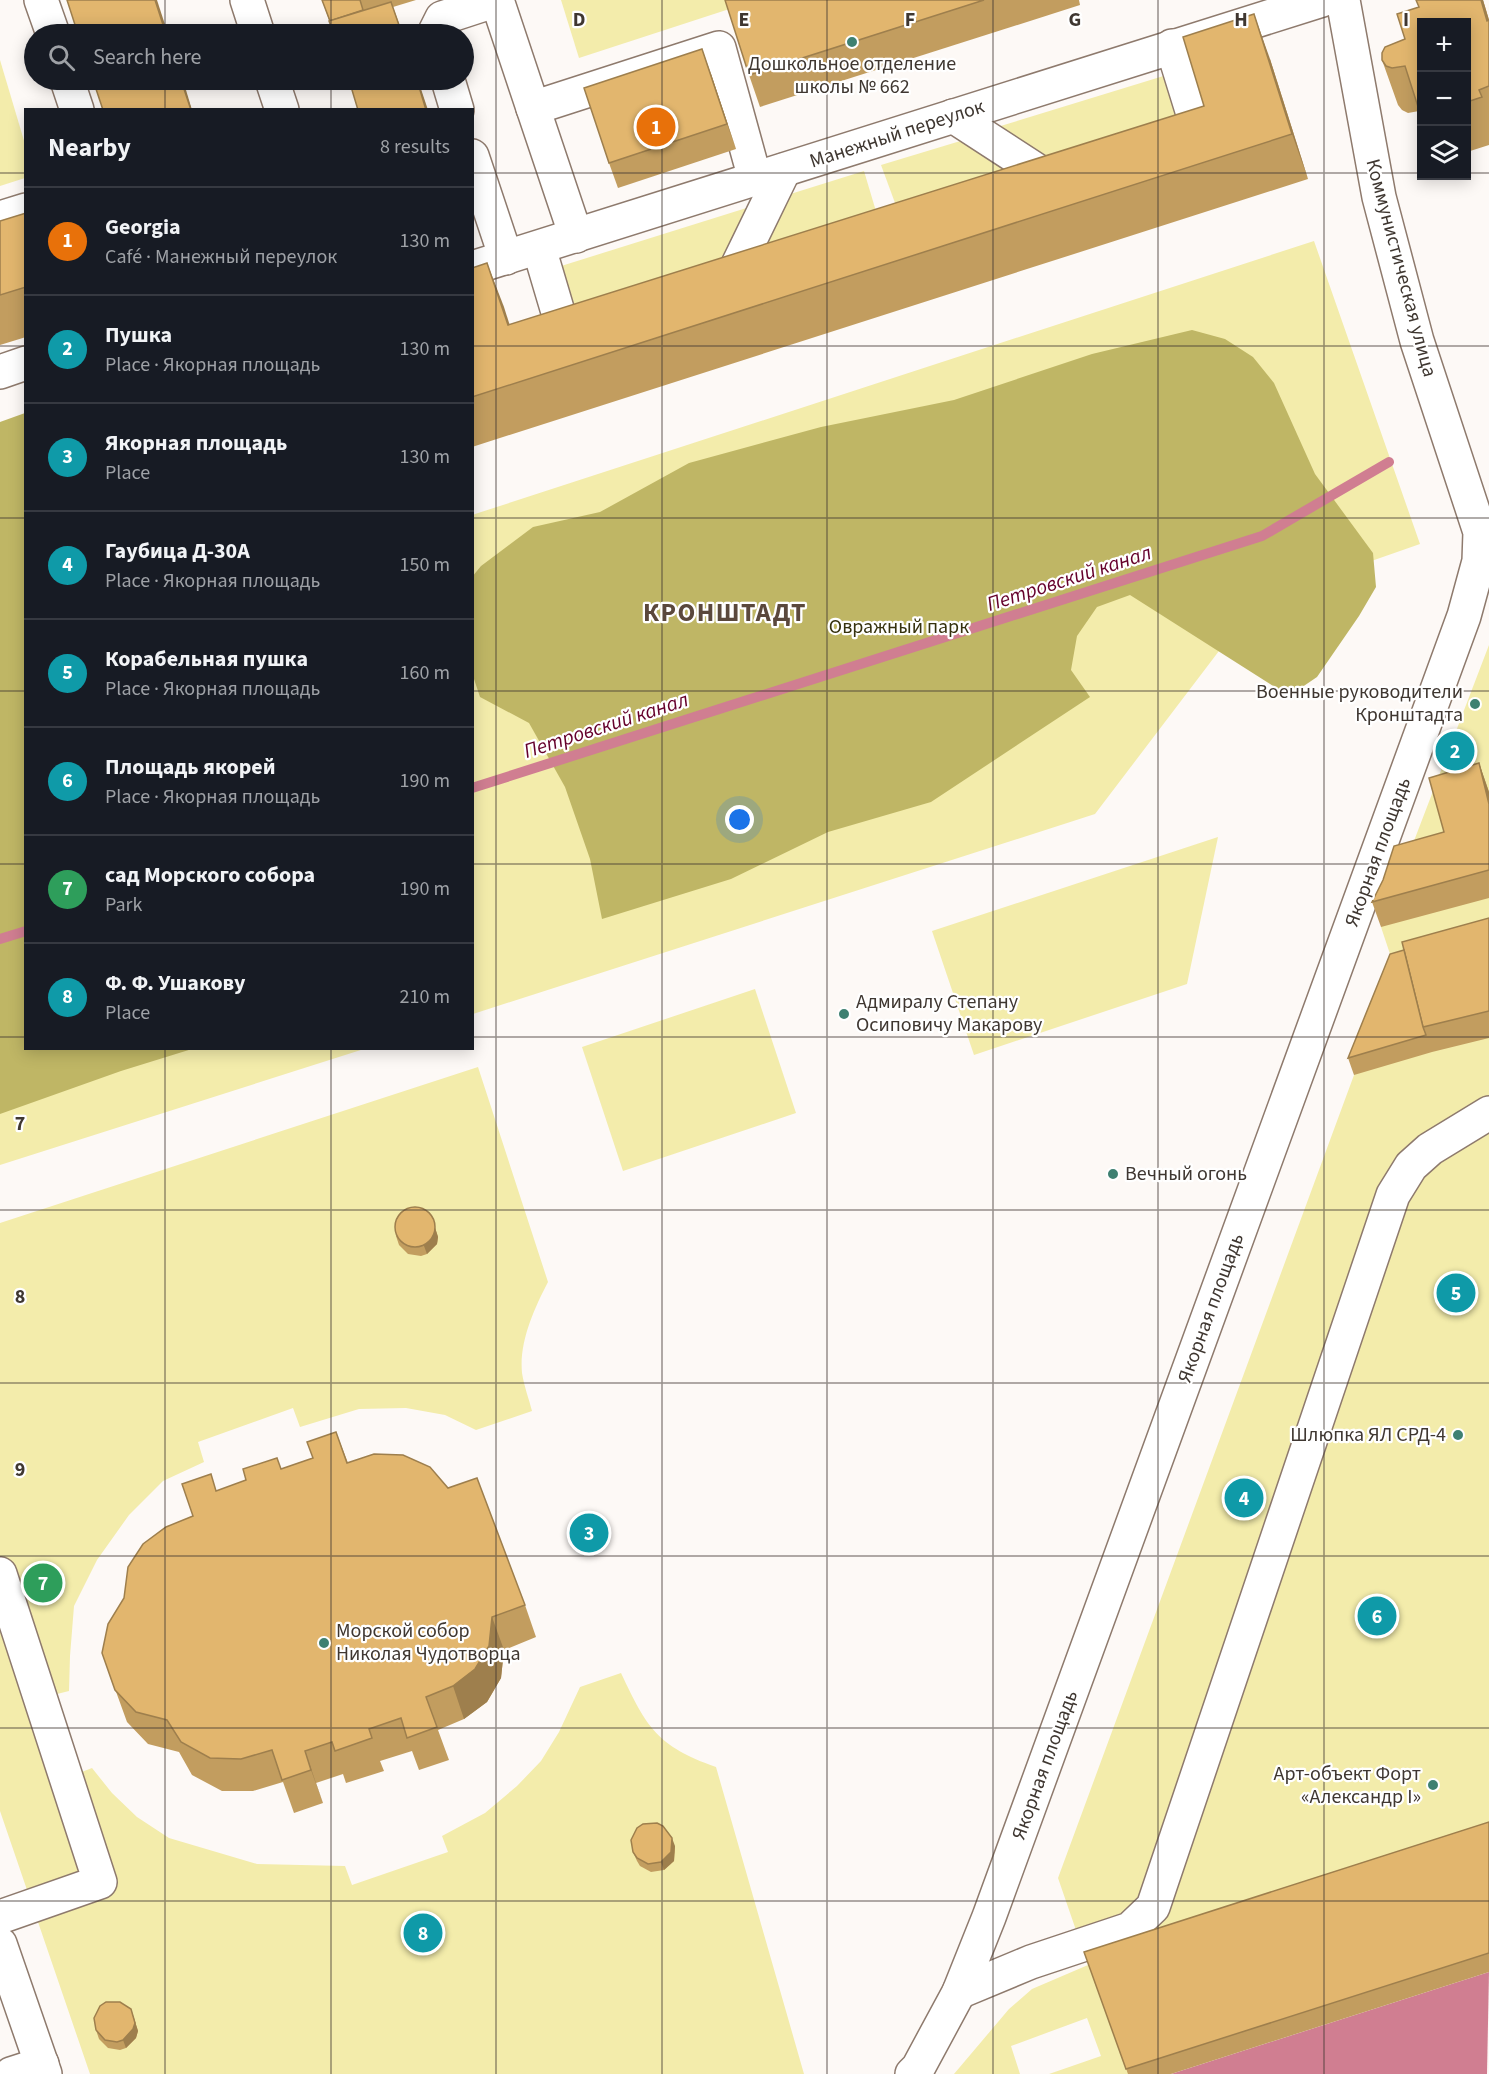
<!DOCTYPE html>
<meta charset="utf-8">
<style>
body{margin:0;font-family:"Source Sans 3",sans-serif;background:#20242c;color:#f1f3f6}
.controls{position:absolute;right:18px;top:18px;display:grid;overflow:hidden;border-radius:0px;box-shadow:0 3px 15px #0003}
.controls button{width:54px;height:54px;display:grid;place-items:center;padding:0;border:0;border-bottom:2px solid #363941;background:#171b24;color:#f1f3f6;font:30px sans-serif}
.you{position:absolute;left:740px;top:820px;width:21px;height:21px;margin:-15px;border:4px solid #fff;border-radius:50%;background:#1a73e8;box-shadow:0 0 0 9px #1a73e833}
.badge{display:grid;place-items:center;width:39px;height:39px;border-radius:50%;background:#3e8071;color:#fff;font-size:20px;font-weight:700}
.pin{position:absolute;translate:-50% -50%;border:3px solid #fff;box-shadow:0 2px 6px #0006}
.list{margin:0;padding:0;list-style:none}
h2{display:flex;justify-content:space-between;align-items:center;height:78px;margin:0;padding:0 24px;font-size:26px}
h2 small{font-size:20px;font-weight:400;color:#9ea1a6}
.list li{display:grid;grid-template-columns:39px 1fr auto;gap:18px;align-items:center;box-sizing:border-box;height:108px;padding:0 24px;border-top:2px solid #363941}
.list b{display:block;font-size:22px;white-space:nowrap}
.list p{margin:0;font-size:20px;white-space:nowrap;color:#9ea1a6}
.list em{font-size:20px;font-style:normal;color:#9ea1a6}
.icon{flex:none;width:33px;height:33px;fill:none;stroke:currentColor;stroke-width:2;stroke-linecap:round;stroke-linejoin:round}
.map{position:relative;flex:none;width:1489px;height:2074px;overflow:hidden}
.search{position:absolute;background:#171b24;box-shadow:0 3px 15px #0003;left:24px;top:24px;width:450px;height:66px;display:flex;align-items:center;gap:15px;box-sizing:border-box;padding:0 21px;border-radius:33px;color:#9ea1a6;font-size:22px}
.panel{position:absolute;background:#171b24;box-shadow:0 3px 15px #0003;left:24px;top:108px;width:450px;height:942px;border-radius:0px}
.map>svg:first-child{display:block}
.green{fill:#f3ecab}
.forest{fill:#bfb665}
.water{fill:#d07e91}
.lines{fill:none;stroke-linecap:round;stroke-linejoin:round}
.stream{stroke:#d07e91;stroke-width:10}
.minor-casing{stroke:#8e7a6d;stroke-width:36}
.minor{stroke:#fff;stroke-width:33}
.wall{fill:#c29d5f}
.shaded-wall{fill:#9e7f4d}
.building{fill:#e2b66e;stroke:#9e7f4d;stroke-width:1.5}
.grid{fill:none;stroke:#3f3731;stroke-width:1.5;stroke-opacity:0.55}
.poi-dot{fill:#3e8071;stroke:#fff;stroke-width:2}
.labels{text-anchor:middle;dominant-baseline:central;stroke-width:4.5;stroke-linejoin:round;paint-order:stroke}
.poi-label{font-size:20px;fill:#3f3731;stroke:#fff;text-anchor:end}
.street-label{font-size:20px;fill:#3f3731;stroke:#fff}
.park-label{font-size:20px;fill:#36320e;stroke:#fff}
.water-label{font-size:21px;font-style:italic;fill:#65002b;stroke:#fff}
.district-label{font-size:26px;font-weight:bold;letter-spacing:1.5px;fill:#5a483c;stroke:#fff}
.grid-label{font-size:20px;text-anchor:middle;font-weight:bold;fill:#3f3731;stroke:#fff;stroke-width:4.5;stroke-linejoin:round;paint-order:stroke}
</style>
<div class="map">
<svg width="1489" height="2074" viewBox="0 0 1489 2074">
<rect width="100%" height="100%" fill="#fdf9f6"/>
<g class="green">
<path d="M561 0H757L579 58Z"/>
<path d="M0 60 25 144V178L0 186Z"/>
<path d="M1170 74 1185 123 1053 163 994 128Z"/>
<path d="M967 139 1020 172 898 211 881 165Z"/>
<path d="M864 171 878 218 756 256 784 196Z"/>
<path d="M756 205 726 265 571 312 558 267Z"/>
<path d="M1314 241 1420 544 1257 601 1095 814 473 1014 472 515Z"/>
<path d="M1489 645V1841L1128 2074H1049L1101 2056 1087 2018 1011 2046 1020 2074H954L1009 2009 1032 1989 1088 1965 1058 1878 1354 1075 1396 972 1381 927Z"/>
<path d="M0 669 26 1048 364 1049 0 1165Z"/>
<path d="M1218 837 1187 984 974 1055 932 931Z"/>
<path d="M755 989 796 1113 623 1171 582 1047Z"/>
<path d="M478 1067 548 1282C534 1309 519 1342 522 1373 524 1386 529 1399 532 1411L476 1430 445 1415 406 1408 359 1409 300 1427 293 1408 198 1442 204 1462 163 1481 129 1515 97 1560 74 1606 70 1656 69 1691 49 1696 74 1775 92 1768 112 1793 137 1817 169 1838 257 1864 345 1866 352 1885 448 1852 442 1836 485 1813 517 1786 541 1761 559 1732 580 1687 621 1673C647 1728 657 1746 716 1767L804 2074H90L0 1811V1223Z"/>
</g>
<g class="forest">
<path d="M1192 330 1225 339 1253 357 1274 383 1315 474 1373 553 1376 587 1359 616 1317 677 1289 696 1130 595 1097 607 1077 636 1071 670 1090 697 931 802 828 832 731 879 602 919 590 859 565 787 529 723 480 697 473 676 472 577 481 566 533 527 600 512 689 463 821 427 954 400 1092 354Z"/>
<path d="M25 413 26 1048 192 1049 121 1071 0 1114V422Z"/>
</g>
<path class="water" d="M1489 1972 1487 2074H1171Z"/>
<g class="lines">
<g class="stream">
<path d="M472 788 1262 536 1389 462"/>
<path d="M0 939 26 931"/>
</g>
<defs>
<g id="minor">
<path d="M41 0 53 34"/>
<path d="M247 0 258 34"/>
<path d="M497 0 533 108 719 48 755 179"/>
<path d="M434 34 442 18 497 0"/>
<path d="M1172 46 1198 130 1175 138"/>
<path d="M67 80 77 110"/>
<path d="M272 80 282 110"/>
<path d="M448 80 457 110"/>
<path d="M533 108 576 236"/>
<path d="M953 116 1047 177"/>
<path d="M472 156 506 258"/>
<path d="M0 218 26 210"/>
<path d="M539 248 563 329 585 322"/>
<path d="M472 268 1322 0"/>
<path d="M733 275 784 170"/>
<path d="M0 372 26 363"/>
<path d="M0 1574 100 1882 0 1917"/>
<path d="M0 1944 45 2074"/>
<path d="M959 1992 1031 1962 1130 1929 1153 1907 1393 1195 1411 1166 1430 1149 1489 1113"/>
<path d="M11 2074 42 2064"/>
<path d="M912 2074 918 2068 959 1992 989 1917 1464 616 1479 561 1480 532 1417 341 1379 197 1343 0"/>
</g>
</defs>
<use href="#minor" class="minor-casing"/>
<use href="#minor" class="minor"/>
</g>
<g class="wall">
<path d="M322 0H416L393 7 403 34H334Z"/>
<path d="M725 0H1079L1080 5 760 107 749 75Z"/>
<path d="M1416 0H1483L1489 20V145L1467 152V22H1422V119L1419 111 1408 113 1402 110 1398 105 1382 60V53L1385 47 1405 39 1397 14 1419 7Z"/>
<path d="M1270 59 1308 179 472 447V268L487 263 509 325 1204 106Z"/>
<path d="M711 74 736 149 618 188 609 163Z"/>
<path d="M26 213V337L0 345V221Z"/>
<path d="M1479 763 1489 792V898L1381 927 1372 902 1444 832Z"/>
<path d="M1489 918V1038L1432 1052 1354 1075 1348 1058 1404 950Z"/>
<path d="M431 1215 438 1237 437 1244 427 1254 421 1256 408 1254 399 1245 396 1236Z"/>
<path d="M336 1432 348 1463 525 1605 536 1637 504 1650 501 1678 487 1702 464 1719 438 1730 449 1760 419 1770 412 1751 380 1761 384 1771 346 1783 343 1774 316 1783 323 1803 294 1813 283 1782 253 1791H222L192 1775 179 1752 148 1744 127 1722 102 1653 193 1516 217 1491 313 1458Z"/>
<path d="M1489 1822V1972L1171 2074H1128L1084 1952Z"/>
<path d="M675 1846 674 1861 664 1870 651 1872 640 1866 637 1861 633 1852Z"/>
<path d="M134 2018 138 2031 136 2038 126 2048 120 2050 108 2048 99 2039 96 2030Z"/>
</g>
<g class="shaded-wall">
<path d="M155 0H157L168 34H166Z"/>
<path d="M1481 0H1483L1489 20V26Z"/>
<path d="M1254 14 1270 59 1308 179 1292 134Z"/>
<path d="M702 49 711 74 736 149 727 124Z"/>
<path d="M181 80H183L192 110H191Z"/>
<path d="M417 80H418L428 110H426Z"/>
<path d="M487 263 504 307 524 370 508 325Z"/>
<path d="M1479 763 1489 792V804Z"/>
<path d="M431 1215 438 1237 437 1244 427 1254 424 1246Z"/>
<path d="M492 1617 504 1650 501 1678 487 1702 464 1719 453 1686Z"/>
<path d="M305 1751 316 1783 323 1803 311 1770Z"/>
<path d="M672 1838 675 1846 674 1861 664 1870 661 1862Z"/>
<path d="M131 2009 138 2031 136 2038 126 2048 123 2040Z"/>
</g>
<g class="building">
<path d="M67 0H155L166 34H78Z"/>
<path d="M322 0H360L363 10 330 21Z"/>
<path d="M725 0H984L749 75Z"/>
<path d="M1416 0H1481L1487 21 1489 20V86L1479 90 1482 97 1467 102V22H1422V116H1421L1405 66 1392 68 1386 66 1382 60V53L1385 47 1405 39 1397 14 1419 7Z"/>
<path d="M391 2 402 34H334L329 21Z"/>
<path d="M1254 14 1292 134 472 397V268L487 263 508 325 1204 106 1183 37Z"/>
<path d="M702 49 727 124 609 163 584 88Z"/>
<path d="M93 80H181L191 110H103Z"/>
<path d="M349 80H417L426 110H358Z"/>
<path d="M26 213V287L0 295V221Z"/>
<path d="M1479 763 1489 804V870L1372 902 1383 880 1394 846 1444 832 1429 778Z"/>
<path d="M1489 918V1011L1423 1027 1402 942Z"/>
<path d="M1404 950 1423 1027 1426 1035 1348 1058 1390 954Z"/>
<circle cx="415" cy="1227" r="20"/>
<path d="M336 1432 347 1463 374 1454 403 1455 430 1467 448 1488 477 1478 525 1605 492 1617 489 1646 475 1669 453 1686 426 1697 437 1727 407 1738 401 1718 369 1729 372 1738 335 1751 332 1742 305 1751 311 1770 282 1780 272 1750 241 1759 210 1758 181 1742 167 1720 136 1712 115 1690 102 1653 108 1624 124 1598 128 1567 143 1544 166 1527 193 1516 182 1484 211 1474 216 1491 246 1480 243 1469 277 1458 281 1469 313 1458 307 1442Z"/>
<path d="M1489 1822V1953L1126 2069 1084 1952Z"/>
<path d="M657 1823 663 1826 672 1838 671 1852 661 1862 648 1864 637 1858 633 1852 631 1840 637 1828 643 1824Z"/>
<path d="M106 2002H120L131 2009 135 2023 133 2029 123 2040 117 2042 105 2040 96 2030 94 2018 100 2006Z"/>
</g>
<path class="grid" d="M165 0V34M331 0V34M496 0V2074M662 0V2074M827 0V2074M993 0V2074M1158 0V2074M1324 0V2074M165 80V110M331 80V110M0 173H26M472 173H1422M1466 173H1489M0 346H26M472 346H1489M0 518H26M472 518H1489M0 691H26M472 691H1489M0 864H26M472 864H1489M0 1037H26M472 1037H1489M165 1048V2074M331 1048V2074M0 1210H1489M0 1383H1489M0 1556H1489M0 1728H1489M0 1901H1489"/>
<g class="poi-dot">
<circle cx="852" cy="42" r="6"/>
<circle cx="1475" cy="704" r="6"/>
<circle cx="844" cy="1014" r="6"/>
<circle cx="1113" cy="1174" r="6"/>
<circle cx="1458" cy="1435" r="6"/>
<circle cx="324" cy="1643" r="6"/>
<circle cx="1433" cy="1785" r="6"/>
</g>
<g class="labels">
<g class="poi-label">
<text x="852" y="64" text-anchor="middle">Дошкольное отделение<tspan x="852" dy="23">школы № 662</tspan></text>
<text x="1463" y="692">Военные руководители<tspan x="1463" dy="23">Кронштадта</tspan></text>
<text x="856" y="1002" text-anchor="start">Адмиралу Степану<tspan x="856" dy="23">Осиповичу Макарову</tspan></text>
<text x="1125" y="1174" text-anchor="start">Вечный огонь</text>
<text x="1446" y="1435">Шлюпка ЯЛ СРД-4</text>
<text x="336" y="1631" text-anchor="start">Морской собор<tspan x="336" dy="23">Николая Чудотворца</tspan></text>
<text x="1421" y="1774">Арт-объект Форт<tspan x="1421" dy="23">«Александр I»</tspan></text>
</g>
<g class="street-label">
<text transform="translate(897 134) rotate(-18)">Манежный переулок</text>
<text transform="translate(1401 268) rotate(75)">Коммунистическая улица</text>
<text transform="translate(1378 852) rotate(-70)">Якорная площадь</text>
<text transform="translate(1211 1308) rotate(-70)">Якорная площадь</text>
<text transform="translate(1045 1765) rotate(-70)">Якорная площадь</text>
</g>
<g class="park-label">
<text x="899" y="627">Овражный парк</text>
</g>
<g class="water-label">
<text transform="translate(1069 578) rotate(-18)">Петровский канал</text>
<text transform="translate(606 725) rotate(-18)">Петровский канал</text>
</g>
<g class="district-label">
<text x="725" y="612">КРОНШТАДТ</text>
</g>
</g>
<g class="grid-label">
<text x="579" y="26">D</text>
<text x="744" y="26">E</text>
<text x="910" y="26">F</text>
<text x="1075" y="26">G</text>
<text x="1241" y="26">H</text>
<text x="1406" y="26">I</text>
<text x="20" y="1130">7</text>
<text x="20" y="1303">8</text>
<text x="20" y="1476">9</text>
</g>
</svg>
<div class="controls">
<button>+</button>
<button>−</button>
<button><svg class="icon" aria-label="layers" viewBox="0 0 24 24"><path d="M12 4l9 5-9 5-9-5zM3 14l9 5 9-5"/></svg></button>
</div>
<div class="you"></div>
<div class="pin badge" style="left:656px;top:127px;background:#e8710a">1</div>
<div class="pin badge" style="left:1455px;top:751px;background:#0f9aa8">2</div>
<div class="pin badge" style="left:589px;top:1533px;background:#0f9aa8">3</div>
<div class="pin badge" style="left:1244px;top:1498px;background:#0f9aa8">4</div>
<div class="pin badge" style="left:1456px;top:1293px;background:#0f9aa8">5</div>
<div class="pin badge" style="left:1377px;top:1616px;background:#0f9aa8">6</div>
<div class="pin badge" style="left:43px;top:1583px;background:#2e9e5b">7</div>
<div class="pin badge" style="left:423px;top:1933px;background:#0f9aa8">8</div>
<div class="search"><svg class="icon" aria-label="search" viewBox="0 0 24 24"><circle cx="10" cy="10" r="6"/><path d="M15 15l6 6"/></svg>Search here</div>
<section class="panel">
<h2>Nearby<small>8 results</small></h2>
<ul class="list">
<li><span class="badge" style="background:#e8710a">1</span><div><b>Georgia</b><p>Café · Манежный переулок</p></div><em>130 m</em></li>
<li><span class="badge" style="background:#0f9aa8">2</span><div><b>Пушка</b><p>Place · Якорная площадь</p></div><em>130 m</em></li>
<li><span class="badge" style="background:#0f9aa8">3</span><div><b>Якорная площадь</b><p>Place</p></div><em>130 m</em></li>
<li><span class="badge" style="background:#0f9aa8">4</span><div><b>Гаубица Д-30А</b><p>Place · Якорная площадь</p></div><em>150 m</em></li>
<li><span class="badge" style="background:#0f9aa8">5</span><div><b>Корабельная пушка</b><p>Place · Якорная площадь</p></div><em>160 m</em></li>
<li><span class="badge" style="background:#0f9aa8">6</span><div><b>Площадь якорей</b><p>Place · Якорная площадь</p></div><em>190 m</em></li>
<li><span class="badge" style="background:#2e9e5b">7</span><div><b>сад Морского собора</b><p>Park</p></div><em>190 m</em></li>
<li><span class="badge" style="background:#0f9aa8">8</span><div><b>Ф. Ф. Ушакову</b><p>Place</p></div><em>210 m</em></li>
</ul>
</section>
</div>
